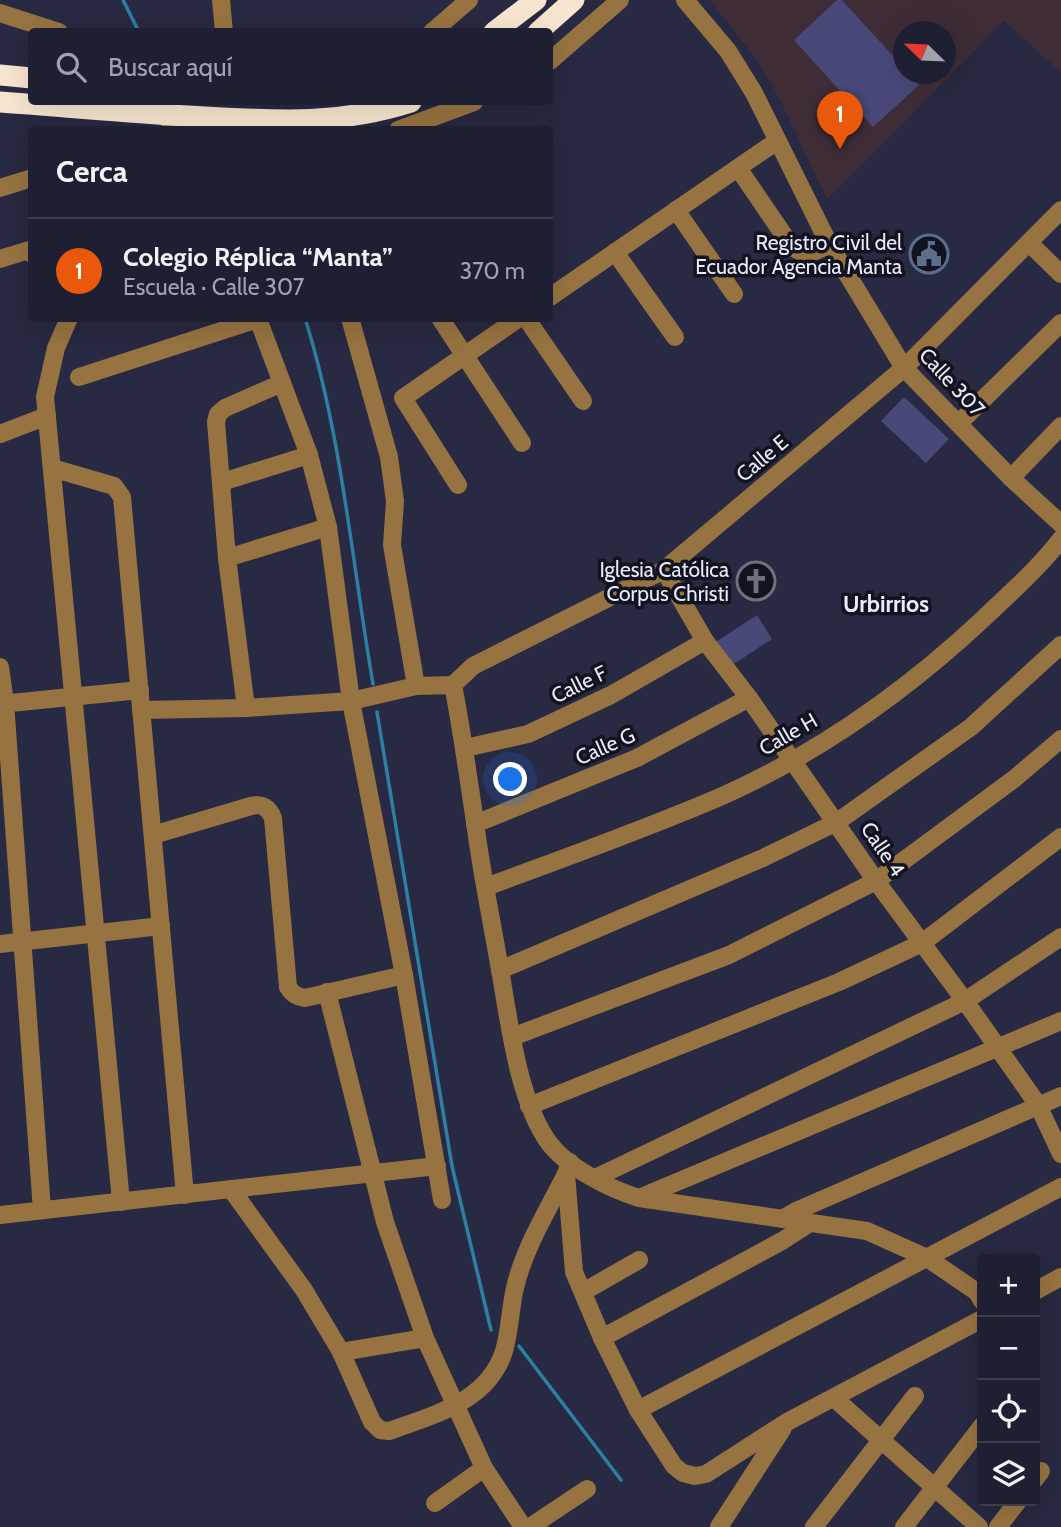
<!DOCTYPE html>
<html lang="es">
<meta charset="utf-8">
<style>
body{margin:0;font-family:Cabin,sans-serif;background:#26273a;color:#f1f3f6}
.controls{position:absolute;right:21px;bottom:21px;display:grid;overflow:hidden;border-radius:7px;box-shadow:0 7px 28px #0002}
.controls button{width:63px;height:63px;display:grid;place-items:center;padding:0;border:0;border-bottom:2px solid #3c3d4d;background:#1e1f32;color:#f1f3f6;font:35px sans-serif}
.compass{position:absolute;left:893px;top:21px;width:63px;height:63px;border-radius:50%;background:#1e1f32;box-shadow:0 7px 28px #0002;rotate:293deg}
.you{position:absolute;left:511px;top:780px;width:24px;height:24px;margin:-18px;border:5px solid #fff;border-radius:50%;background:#1a73e8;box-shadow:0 0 0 10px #1a73e833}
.badge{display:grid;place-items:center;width:46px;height:46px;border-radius:50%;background:#ea580c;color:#fff;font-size:23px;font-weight:700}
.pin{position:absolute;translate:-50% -58px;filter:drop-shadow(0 2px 4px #0008)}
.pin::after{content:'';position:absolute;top:37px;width:24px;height:21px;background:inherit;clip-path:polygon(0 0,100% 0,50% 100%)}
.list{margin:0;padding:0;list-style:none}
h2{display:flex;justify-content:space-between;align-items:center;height:91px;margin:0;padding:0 28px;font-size:30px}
h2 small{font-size:23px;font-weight:400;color:#a1a2ac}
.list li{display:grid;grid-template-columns:46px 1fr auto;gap:21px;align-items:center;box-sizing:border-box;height:105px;padding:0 28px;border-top:2px solid #3c3d4d}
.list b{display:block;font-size:26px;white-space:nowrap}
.list p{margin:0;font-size:23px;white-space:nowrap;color:#a1a2ac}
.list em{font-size:23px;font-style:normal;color:#a1a2ac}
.icon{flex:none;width:38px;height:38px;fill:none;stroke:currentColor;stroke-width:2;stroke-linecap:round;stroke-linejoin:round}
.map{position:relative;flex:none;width:1061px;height:1527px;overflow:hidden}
.search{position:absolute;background:#1e1f32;box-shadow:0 7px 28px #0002;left:28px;top:28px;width:525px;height:77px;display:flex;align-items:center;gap:18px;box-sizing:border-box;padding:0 24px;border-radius:7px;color:#a1a2ac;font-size:26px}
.panel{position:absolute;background:#1e1f32;box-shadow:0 7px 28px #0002;left:28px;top:126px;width:525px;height:196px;border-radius:7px}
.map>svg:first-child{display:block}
.education{fill:#3e2d37;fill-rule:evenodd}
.green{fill:#484879}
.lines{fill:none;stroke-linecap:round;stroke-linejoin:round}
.stream{stroke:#2b80a3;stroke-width:3.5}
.minor{stroke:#977341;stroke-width:18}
.highway{stroke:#f7e5cf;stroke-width:21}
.labels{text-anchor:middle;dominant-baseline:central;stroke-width:7;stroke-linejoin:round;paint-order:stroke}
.poi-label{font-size:21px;fill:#e9eafb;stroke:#12131e;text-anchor:end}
.street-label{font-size:21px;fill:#e9eafb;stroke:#12131e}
.neighbourhood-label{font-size:23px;font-weight:bold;fill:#e9eafb;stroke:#12131e}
</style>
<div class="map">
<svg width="1061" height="1527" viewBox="0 0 1061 1527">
<rect width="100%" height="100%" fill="#282942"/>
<path class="education" d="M710 0H1061V72L1004 21 827 199 779 98 758 62ZM904 32H946V74H904Z"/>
<g class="green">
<path d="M837 0H842L903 67 904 74H909L919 85 873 127 794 40Z"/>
<path d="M904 397 949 439 926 463 881 421Z"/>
<path d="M757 615 772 639 729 667 714 643Z"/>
</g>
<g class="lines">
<g class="stream">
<path d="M123 0 139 32"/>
<path d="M305 318C342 437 352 562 373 684"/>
<path d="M377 712 452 1166 491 1330"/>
<path d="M519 1346 621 1480"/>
</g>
<g class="minor">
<path d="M221 0 224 32"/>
<path d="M685 0 728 51 754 93 829 244 904 368 1011 478 1061 524"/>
<path d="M0 13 59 32"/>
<path d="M432 32 469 0"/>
<path d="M550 61 620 0"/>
<path d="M159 102 171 115 170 130"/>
<path d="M398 130 474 102"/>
<path d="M738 168 792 247C806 257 816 252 829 244"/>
<path d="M0 188 32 178"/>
<path d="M676 210 734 294"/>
<path d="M1029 243 1061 274"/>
<path d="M615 252 675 337"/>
<path d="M0 259 29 250 32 254"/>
<path d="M550 297 777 141"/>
<path d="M69 318 56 348 45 397 121 1202"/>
<path d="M350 318 389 457 395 501 392 545 416 686"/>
<path d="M440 318 522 443"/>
<path d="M526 318 583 401"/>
<path d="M79 377 258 319 309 455 328 527 351 701 404 975 442 1200"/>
<path d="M959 423 1061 323"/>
<path d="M0 434 47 416"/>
<path d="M52 468 114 486 122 497 185 1195"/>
<path d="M1011 478 1061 426"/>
<path d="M222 482 309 455"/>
<path d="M458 485 403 398 519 318"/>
<path d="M227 558 328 527"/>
<path d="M664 570 705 641 749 698 876 881 965 1001 1038 1105 1061 1154"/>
<path d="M0 667 5 703 42 1210"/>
<path d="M453 685C462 731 468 776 475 822 481 870 491 917 499 964 509 1018 517 1099 549 1143 568 1168 610 1189 639 1198L867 1231 927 1258 977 1292 982 1301"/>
<path d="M453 685 473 666 664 570 904 368 1061 210"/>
<path d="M0 704 140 690"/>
<path d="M246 708 227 558 216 422 218 414 225 408 282 383"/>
<path d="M141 710 246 708 351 701 416 686 453 685"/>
<path d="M465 748 528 734 611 695 705 641"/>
<path d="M475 824 637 758 749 698"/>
<path d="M153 835 251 806C262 803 269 808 273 818L288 987C292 994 297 997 305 998L404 975"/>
<path d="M486 887C564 858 643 830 720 797 817 754 906 691 983 619 1010 593 1038 569 1061 539"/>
<path d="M0 944 161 926"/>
<path d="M500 970 763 858 837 822 971 727 1061 645"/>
<path d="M327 992 385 1222 425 1338 484 1468 523 1527"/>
<path d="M512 1037 729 955 876 881 1014 779 1061 739"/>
<path d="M529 1106 839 982 922 943 1061 837"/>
<path d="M570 1162 566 1174 574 1272 602 1338 638 1410 674 1466 683 1473 695 1476 706 1474 787 1422 982 1319"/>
<path d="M595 1178 965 1001 1061 937"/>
<path d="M231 1189 304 1290 341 1352 372 1422 380 1430 389 1431C433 1415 488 1402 504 1351 510 1331 510 1309 515 1288 524 1248 548 1210 566 1174"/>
<path d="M639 1198 1061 1021"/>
<path d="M0 1215 437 1166"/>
<path d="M784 1218 796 1211 1061 1096"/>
<path d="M1035 1291 1061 1277"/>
<path d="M583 1292 639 1260"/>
<path d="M602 1338 782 1241 810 1223"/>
<path d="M341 1352 425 1338"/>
<path d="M834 1398 979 1527"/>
<path d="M638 1410 1061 1187"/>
<path d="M1035 1479 1041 1471"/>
<path d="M435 1503 484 1468"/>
<path d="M530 1527 587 1489"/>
<path d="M719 1527 783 1428"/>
<path d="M814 1527 915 1396"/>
<path d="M904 1527 982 1426"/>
<path d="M998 1527 1018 1501"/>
</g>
<g class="highway">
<path d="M494 32 536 0"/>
<path d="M538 32 574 0"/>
<path d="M0 75 32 78"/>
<path d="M0 102C68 107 136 113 204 117 278 121 339 125 411 102"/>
</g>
</g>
<defs>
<symbol id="civic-ring" viewBox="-11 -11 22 22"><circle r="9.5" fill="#12131e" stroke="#5c6f8a" stroke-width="1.5"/><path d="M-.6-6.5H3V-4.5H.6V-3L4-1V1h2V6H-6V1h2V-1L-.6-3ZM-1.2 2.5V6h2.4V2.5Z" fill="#5c6f8a"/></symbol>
<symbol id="church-ring" viewBox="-11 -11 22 22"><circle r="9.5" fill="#12131e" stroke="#6b7280" stroke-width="1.5"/><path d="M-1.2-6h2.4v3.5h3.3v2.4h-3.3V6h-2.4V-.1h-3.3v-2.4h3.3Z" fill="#6b7280"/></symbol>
</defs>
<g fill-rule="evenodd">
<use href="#civic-ring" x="907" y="232" width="44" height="44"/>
<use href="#church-ring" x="734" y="559" width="44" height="44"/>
</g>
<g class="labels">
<g class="poi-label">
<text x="902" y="242">Registro Civil del<tspan x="902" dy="24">Ecuador Agencia Manta</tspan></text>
<text x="729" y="569">Iglesia Católica<tspan x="729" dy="24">Corpus Christi</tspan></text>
</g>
<g class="street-label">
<text transform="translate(952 382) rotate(47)">Calle 307</text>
<text transform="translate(762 458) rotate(-40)">Calle E</text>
<text transform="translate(579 684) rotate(-26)">Calle F</text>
<text transform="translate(788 734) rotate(-30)">Calle H</text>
<text transform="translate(605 746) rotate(-24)">Calle G</text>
<text transform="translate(883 849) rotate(56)">Calle 4</text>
</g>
<g class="neighbourhood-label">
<text x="886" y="604">Urbirrios</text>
</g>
</g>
</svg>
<div class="controls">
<button>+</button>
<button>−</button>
<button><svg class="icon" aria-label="locate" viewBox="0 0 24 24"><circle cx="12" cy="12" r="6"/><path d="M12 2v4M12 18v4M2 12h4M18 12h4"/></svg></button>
<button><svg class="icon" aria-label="layers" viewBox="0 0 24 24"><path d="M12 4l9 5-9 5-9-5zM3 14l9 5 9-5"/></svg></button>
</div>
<svg class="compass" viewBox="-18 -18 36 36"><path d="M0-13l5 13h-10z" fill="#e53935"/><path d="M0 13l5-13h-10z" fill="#a1a2ac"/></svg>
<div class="you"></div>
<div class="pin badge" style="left:840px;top:149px">1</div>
<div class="search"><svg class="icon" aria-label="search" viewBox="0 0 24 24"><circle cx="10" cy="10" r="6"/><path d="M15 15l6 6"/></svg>Buscar aquí</div>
<section class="panel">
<h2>Cerca<small></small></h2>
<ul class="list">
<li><span class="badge">1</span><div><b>Colegio Réplica “Manta”</b><p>Escuela · Calle 307</p></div><em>370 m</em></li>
</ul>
</section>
</div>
